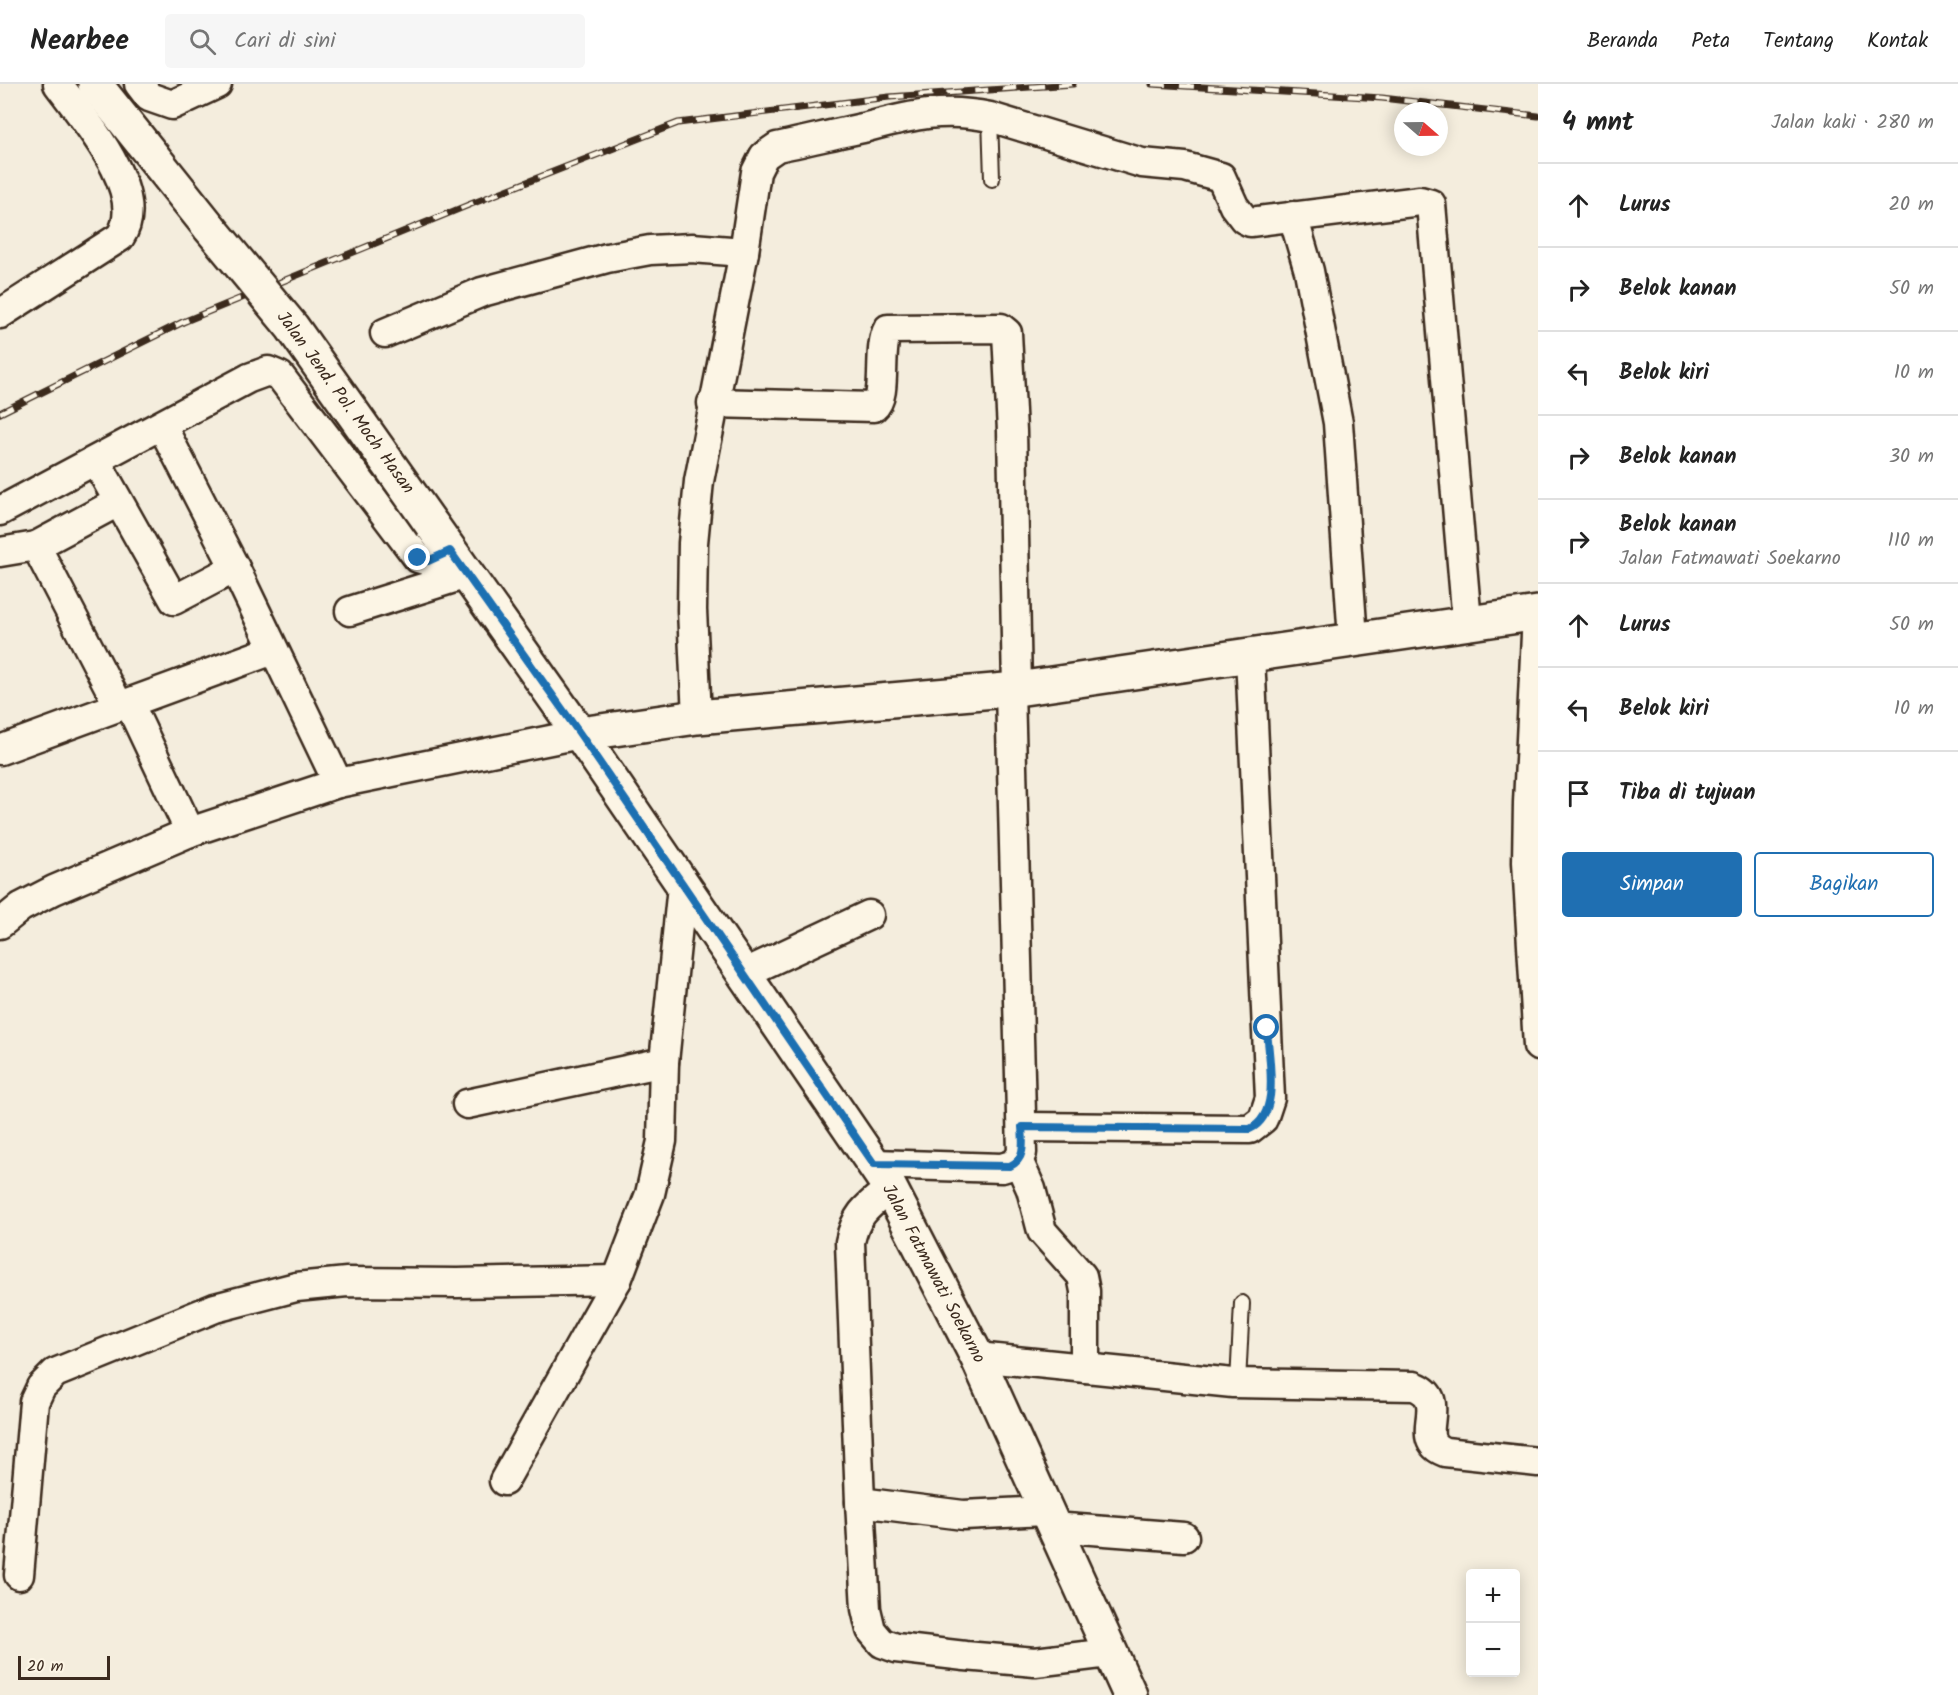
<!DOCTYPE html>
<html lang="id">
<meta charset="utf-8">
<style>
body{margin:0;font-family:Kalam,sans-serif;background:#f6f6f6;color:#222}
.controls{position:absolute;right:18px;bottom:18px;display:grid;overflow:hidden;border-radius:6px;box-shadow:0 3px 15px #0003}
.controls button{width:54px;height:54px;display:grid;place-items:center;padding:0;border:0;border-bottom:2px solid #e0e0e0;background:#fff;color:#222;font:30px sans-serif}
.compass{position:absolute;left:1394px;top:18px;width:54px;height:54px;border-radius:50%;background:#fff;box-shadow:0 3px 15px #0003;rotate:110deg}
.scale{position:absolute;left:18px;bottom:15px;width:92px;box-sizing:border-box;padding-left:6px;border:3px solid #3b2a1e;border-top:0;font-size:16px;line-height:21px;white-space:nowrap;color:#3b2a1e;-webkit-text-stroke:4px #fcf5e5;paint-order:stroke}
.stop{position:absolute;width:18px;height:18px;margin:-14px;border:4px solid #1f6fb2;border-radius:50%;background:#fff}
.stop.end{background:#1f6fb2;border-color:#fff;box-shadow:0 2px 6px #0008}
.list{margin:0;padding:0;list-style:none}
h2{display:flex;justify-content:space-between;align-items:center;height:78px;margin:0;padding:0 24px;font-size:26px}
h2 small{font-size:20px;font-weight:400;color:#767676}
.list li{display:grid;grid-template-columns:39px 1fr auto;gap:18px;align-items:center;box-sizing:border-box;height:84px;padding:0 24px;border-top:2px solid #e0e0e0}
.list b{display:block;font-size:22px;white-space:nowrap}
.list p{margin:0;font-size:20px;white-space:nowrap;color:#767676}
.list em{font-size:20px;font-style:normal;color:#767676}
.actions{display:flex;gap:12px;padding:18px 24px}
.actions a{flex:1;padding:14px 0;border:2px solid #1f6fb2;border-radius:6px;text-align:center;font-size:21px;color:#1f6fb2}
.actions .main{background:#1f6fb2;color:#fff}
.icon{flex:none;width:33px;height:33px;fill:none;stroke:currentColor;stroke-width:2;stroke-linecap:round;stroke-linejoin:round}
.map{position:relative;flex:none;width:1538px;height:1611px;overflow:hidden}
header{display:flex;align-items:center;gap:36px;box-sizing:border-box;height:84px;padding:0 30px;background:#fff;border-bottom:2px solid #e0e0e0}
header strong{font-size:28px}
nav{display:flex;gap:33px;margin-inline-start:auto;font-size:21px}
.search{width:420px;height:54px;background:#f6f6f6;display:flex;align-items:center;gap:15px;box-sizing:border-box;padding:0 21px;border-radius:6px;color:#767676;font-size:22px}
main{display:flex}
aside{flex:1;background:#fff}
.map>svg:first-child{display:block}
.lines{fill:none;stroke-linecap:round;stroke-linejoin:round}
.service-casing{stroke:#3b2a1e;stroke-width:18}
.minor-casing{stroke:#3b2a1e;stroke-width:33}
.tertiary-casing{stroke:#3b2a1e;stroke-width:38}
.secondary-casing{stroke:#3b2a1e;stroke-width:38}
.service{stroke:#fcf5e5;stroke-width:14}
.minor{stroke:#fcf5e5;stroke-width:28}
.tertiary{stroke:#fcf5e5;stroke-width:33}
.secondary{stroke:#fcf5e5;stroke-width:33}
.rail-casing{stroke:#3b2a1e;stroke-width:7}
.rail{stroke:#fcf5e5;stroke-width:4.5;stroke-dasharray:14;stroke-linecap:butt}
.secondary-bridge-casing{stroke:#3b2a1e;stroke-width:38;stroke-linecap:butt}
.secondary-bridge{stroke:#fcf5e5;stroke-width:33}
.route{stroke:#1f6fb2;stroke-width:8}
.labels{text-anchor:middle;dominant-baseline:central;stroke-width:4.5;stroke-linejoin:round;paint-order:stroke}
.street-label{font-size:18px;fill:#3b2a1e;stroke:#fcf5e5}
</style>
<header>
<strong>Nearbee</strong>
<div class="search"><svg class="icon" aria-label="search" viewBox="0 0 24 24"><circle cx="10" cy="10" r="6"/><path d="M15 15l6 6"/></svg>Cari di sini</div>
<nav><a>Beranda</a><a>Peta</a><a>Tentang</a><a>Kontak</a></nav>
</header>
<main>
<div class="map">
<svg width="1538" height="1611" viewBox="0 0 1538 1611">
<rect width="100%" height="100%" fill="#f4eddd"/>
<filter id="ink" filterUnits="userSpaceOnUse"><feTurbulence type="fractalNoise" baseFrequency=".0167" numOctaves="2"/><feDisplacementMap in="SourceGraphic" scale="12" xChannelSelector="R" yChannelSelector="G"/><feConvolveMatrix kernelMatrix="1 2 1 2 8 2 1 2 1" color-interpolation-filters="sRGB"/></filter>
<g filter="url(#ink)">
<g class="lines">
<defs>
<g id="service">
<path d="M990 33 992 95"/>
<path d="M1238 1299 1242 1219"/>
</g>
<g id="minor">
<path d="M139 0 149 13 172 21 217 0"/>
<path d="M1293 132 1309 187 1338 339 1353 555"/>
<path d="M0 230 120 153C150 109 83 34 58 0"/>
<path d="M385 249 482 208 607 174 650 166 692 164 744 168"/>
<path d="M712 319 874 323C888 312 877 264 888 245L1001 244 1007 249 1012 347 1017 605"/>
<path d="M96 377 174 516 235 484 162 342"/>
<path d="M0 427 249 294 268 287 280 292 418 474 428 477 450 467"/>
<path d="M36 462 118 418"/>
<path d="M0 468 36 462 119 622"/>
<path d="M235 484 338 699"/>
<path d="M350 527 467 490"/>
<path d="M1537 529 1528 719 1527 778 1538 962"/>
<path d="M129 619 190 748"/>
<path d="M697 633 692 526 693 459 699 397 744 168 756 88 764 72 777 63C806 57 834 50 863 44 910 32 941 23 990 33L1142 79 1185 83 1221 93 1234 122 1244 135 1250 138 1420 117 1431 120 1467 538"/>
<path d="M0 666 273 566"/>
<path d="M0 840 21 823 54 806 190 748 338 699 580 650"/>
<path d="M743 890 869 831"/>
<path d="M467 1020 664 978"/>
<path d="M1022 1043 1250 1045 1263 1035 1270 1014 1250 571"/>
<path d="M1018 1076 1031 1105 1042 1147 1082 1192 1085 1207V1284"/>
<path d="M874 1080 1002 1084 1015 1080 1022 1069 1010 606"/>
<path d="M890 1104C868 1122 856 1129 850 1158L860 1418 866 1525 871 1546 882 1559 896 1564 965 1572 1035 1578 1109 1569"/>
<path d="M977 1273 1233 1299 1414 1302C1453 1316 1409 1355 1445 1368L1538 1378"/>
<path d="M504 1397 617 1196 650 1110 662 1057 664 978 682 802"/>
<path d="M860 1418 963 1431 1046 1427"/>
<path d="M1053 1443 1184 1453"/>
<path d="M19 1491 34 1318 41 1303 55 1289 215 1224 296 1203 347 1198 457 1199 617 1196"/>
</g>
<path id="tertiary" d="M580 650 697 633 1017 605 1538 529"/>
<g id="secondary">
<path d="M95 0 210 144"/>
<path d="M432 441 580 650 890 1104 977 1273 1130 1611"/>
</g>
</defs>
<use href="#service" class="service-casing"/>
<use href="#minor" class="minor-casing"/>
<use href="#tertiary" class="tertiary-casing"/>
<use href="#secondary" class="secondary-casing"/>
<use href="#service" class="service"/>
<use href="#minor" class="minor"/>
<use href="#tertiary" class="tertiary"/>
<use href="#secondary" class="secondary"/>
<defs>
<g id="rail">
<path d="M1152 0 1382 14 1538 32"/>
<path d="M0 329 183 238 471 120 678 39 889 13 1073 0"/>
</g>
</defs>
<use href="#rail" class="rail-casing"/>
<use href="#rail" class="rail"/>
<defs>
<path id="secondary-bridge" d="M210 144 292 243 432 441"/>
</defs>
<use href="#secondary-bridge" class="secondary-bridge-casing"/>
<use href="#secondary-bridge" class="secondary-bridge"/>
</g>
</g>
<g class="lines" filter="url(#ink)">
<path class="route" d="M418 474 428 477 450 467 580 650 874 1080 1010 1082C1026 1075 1023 1058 1022 1043L1250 1045C1282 1030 1268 973 1267 944"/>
</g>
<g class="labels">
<g class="street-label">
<text transform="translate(345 319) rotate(54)">Jalan Jend. Pol. Moch Hasan</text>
<text transform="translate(933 1190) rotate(62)">Jalan Fatmawati Soekarno</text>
</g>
</g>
</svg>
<div class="controls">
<button>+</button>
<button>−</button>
</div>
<svg class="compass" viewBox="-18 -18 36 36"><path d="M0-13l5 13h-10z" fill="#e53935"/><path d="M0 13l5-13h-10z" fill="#767676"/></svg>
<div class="scale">20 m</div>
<div class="stop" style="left:1267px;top:944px"></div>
<div class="stop end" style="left:418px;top:474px"></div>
</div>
<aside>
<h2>4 mnt<small>Jalan kaki · 280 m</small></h2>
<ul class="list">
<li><svg class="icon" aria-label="ahead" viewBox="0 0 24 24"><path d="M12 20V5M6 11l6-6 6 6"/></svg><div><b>Lurus</b></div><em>20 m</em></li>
<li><svg class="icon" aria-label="right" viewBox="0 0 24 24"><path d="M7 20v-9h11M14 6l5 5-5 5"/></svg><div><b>Belok kanan</b></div><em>50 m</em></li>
<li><svg class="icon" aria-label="left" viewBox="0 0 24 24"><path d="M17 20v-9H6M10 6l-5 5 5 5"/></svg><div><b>Belok kiri</b></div><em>10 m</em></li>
<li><svg class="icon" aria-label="right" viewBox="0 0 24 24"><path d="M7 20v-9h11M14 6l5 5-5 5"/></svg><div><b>Belok kanan</b></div><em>30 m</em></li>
<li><svg class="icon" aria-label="right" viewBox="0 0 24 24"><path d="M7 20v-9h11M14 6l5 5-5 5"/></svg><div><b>Belok kanan</b><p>Jalan Fatmawati Soekarno</p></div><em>110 m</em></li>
<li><svg class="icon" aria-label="ahead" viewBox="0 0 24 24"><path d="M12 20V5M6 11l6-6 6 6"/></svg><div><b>Lurus</b></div><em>50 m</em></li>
<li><svg class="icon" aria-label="left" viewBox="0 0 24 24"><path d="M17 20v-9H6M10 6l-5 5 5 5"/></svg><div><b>Belok kiri</b></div><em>10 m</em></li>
<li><svg class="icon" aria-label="arrive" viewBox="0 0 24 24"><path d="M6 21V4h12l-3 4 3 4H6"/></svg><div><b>Tiba di tujuan</b></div></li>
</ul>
<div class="actions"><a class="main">Simpan</a><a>Bagikan</a></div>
</aside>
</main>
